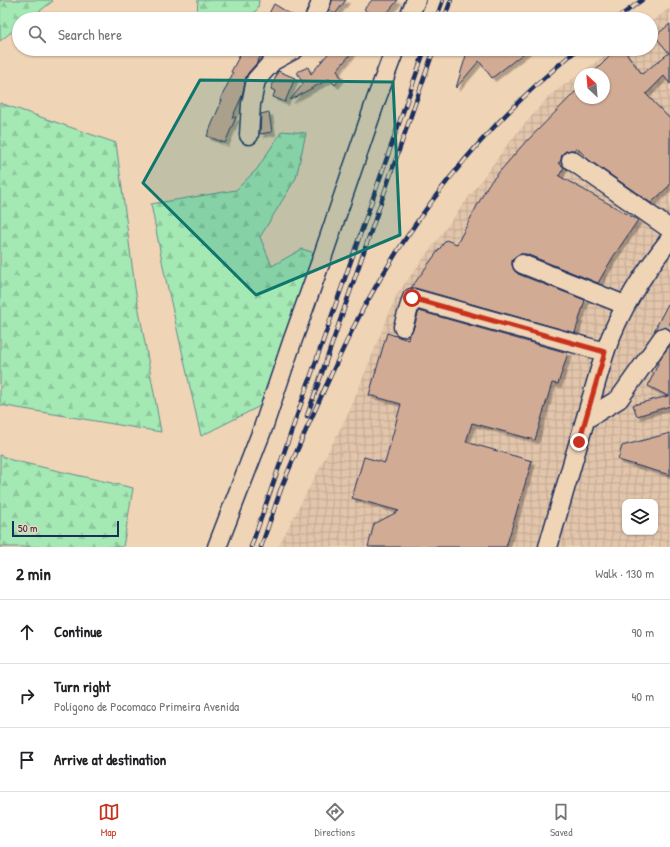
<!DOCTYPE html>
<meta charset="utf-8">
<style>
body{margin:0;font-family:"Patrick Hand",sans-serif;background:#f6f6f6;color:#202124}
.controls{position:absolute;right:12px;bottom:12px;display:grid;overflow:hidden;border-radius:8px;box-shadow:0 1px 3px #0004}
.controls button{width:36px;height:36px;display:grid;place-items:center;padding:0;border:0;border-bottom:1px solid #e0e0e0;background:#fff;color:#202124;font:20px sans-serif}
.compass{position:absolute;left:574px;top:68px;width:36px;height:36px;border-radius:50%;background:#fff;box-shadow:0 1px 3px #0004;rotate:334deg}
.scale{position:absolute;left:12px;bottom:10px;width:107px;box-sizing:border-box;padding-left:4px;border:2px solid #1b2f5e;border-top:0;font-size:11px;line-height:14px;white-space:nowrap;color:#1b2f5e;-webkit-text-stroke:3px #efd4b6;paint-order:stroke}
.stop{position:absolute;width:12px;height:12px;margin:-9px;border:3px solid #c8321e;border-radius:50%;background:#fff}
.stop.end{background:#c8321e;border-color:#fff;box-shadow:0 1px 4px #0008}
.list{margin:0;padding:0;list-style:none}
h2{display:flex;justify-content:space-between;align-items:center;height:52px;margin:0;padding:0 16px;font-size:17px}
h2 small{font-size:13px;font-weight:400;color:#757577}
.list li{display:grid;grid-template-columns:26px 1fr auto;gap:12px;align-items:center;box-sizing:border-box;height:64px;padding:0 16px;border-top:1px solid #e0e0e0}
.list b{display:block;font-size:15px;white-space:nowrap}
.list p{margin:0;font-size:13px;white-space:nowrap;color:#757577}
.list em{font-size:13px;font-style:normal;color:#757577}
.icon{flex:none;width:22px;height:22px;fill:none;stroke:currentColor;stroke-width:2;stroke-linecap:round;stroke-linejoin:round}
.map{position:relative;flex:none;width:670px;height:547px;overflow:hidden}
.search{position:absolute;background:#fff;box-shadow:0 1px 3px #0004;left:12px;right:12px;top:12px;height:44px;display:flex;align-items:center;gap:10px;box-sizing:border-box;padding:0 14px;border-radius:22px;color:#757577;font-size:15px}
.sheet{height:244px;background:#fff}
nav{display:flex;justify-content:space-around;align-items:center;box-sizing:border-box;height:56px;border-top:1px solid #e0e0e0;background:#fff;font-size:11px;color:#757577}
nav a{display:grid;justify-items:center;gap:2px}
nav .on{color:#c8321e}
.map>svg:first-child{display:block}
.industrial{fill:url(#industrial-grid);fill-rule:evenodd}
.forest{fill:url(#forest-firs);stroke:#608c89}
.building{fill:#d2ab94;stroke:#1b2f5e;filter:url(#shadow)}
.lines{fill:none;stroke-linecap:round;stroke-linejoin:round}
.minor-tunnel{stroke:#c5b3a4;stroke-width:18;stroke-dasharray:18 9;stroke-linecap:butt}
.minor-casing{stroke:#1b2f5e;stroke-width:21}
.minor{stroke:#efd4b6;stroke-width:18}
.rail-casing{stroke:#1b2f5e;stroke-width:4.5}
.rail{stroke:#efd4b6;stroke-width:3;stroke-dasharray:9;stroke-linecap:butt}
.route{stroke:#c8321e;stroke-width:5}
.marked{fill:#0f766e;fill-opacity:0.2;stroke:#0f766e;stroke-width:3;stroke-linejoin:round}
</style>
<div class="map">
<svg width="670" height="547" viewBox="0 0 670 547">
<defs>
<pattern id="industrial-grid" width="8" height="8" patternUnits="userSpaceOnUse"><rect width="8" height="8" fill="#e2c5aa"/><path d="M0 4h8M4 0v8" fill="none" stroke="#c1aa95"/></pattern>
<pattern id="forest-firs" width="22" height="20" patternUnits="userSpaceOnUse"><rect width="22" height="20" fill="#a4e9b4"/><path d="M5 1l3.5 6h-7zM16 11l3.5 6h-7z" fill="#8dc89d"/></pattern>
<filter id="shadow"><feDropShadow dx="3.5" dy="3.5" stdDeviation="0" flood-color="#0004"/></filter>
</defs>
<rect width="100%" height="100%" fill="#efd4b6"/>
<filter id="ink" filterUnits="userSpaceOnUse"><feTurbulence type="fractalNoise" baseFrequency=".025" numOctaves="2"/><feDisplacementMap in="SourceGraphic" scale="8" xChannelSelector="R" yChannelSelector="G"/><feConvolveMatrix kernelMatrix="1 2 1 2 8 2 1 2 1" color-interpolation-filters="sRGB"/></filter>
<g filter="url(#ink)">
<path class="industrial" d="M670 8V547H278L349 412 397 294 511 140 549 96 614 49H651V22ZM580 74H604V98H580ZM625 502H655V532H625Z"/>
<g class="forest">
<path d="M0 0H51L53 1 29 19H19V26L0 41Z"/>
<path d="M198 0H259L258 8 249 19H201L197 14Z"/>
<path d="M0 103 116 143 135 288 161 432 0 405Z"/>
<path d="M282 131 306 133 296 178 260 237 272 266 302 249 315 253 262 405 201 436 164 271 151 204 236 190 257 169Z"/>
<path d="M0 455 11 460 133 488 123 547H0Z"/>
</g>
<g class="building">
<path d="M332 0H346L335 14 329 10Z"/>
<path d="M372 0H398L382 19H375L364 9Z"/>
<path d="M274 4 299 19H266Z"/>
<path d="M670 24V84L664 76 646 94 670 119V185L651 203 589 160 577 148 574 150H572L566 151 562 154 561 161 558 163 564 167 559 176 638 220 613 257 598 283 526 254H521L516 256 512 260V265L514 270 518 274 585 300 575 333 415 288H411L446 240 457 244 488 185 527 140H528L580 87V98H604V74H592L617 49H623L642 74 669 53 655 36Z"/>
<path d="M243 49H265L256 64 248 73 246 77 242 96 232 118 236 117 225 143 207 136 222 100H220L233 73 231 72Z"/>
<path d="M332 49H355L337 70 341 78 335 85 329 79 290 100 303 84 297 72 308 67 311 74Z"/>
<path d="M468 49H529L492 78 479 61 456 88Z"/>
<path d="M278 71 295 78 285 102 273 97 275 91 271 89Z"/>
<path d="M269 112 272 132 260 134 261 114Z"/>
<path d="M670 300V329L664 327 658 328 654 331Z"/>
<path d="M419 311 568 353 558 384 552 383 535 440 472 423 466 442 532 461 506 547H368L374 524 399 511 352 498 364 457 385 463 401 404 369 395 387 333 408 340 409 335 413 330Z"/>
<path d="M670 345V406L637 416 633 405 668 396 648 386 661 357Z"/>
<path d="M670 433V475L618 460 622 446Z"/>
</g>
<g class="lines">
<path class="minor-tunnel" d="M663 337 670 325"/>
<defs>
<g id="minor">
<path d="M314 19 322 0"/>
<path d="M408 19 416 0"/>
<path d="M249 135 251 104 256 80 273 61 295 49"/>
<path d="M571 160 670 229"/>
<path d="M522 264 625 305"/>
<path d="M403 327 412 298 605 352"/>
<path d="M586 419 619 399 663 337"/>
<path d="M217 547 263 428 292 342 321 261 376 100 395 49"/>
<path d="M548 547 605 352C620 309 643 274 670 239"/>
</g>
</defs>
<use href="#minor" class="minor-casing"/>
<use href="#minor" class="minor"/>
<defs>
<g id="rail">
<path d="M436 19 443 0"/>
<path d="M444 19 451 0"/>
<path d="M616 19 642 0"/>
<path d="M307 416 434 49"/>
<path d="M279 494C293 458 309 423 325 388 337 362 349 335 363 309 417 210 490 120 578 49"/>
<path d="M251 547 425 49"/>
<path d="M261 547 281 489"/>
</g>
</defs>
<use href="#rail" class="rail-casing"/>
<use href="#rail" class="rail"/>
</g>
</g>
<g class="lines" filter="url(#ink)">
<path class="route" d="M412 298 605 352 579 442"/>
</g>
<path class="marked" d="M200 80 393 82 400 235 256 295 143 183Z"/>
</svg>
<div class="controls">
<button><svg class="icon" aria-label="layers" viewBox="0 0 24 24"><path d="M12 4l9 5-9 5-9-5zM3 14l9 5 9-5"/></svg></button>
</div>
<svg class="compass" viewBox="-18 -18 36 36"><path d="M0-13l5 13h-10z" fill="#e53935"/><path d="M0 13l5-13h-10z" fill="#757577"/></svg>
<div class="scale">50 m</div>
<div class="stop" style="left:412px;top:298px"></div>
<div class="stop end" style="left:579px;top:442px"></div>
<div class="search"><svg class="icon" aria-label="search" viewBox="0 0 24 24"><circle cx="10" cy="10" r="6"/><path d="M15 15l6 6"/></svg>Search here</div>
</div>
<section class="sheet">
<h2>2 min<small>Walk · 130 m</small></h2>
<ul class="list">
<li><svg class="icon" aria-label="ahead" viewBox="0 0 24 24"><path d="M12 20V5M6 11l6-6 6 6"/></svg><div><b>Continue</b></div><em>90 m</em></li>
<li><svg class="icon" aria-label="right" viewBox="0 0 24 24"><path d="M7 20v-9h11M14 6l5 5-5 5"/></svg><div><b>Turn right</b><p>Polígono de Pocomaco Primeira Avenida</p></div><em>40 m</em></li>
<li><svg class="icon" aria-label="arrive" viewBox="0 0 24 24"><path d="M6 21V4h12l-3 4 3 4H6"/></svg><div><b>Arrive at destination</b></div></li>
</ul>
</section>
<nav>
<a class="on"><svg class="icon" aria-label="map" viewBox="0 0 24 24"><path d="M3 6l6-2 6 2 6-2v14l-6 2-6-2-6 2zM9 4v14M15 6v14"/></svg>Map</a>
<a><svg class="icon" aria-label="directions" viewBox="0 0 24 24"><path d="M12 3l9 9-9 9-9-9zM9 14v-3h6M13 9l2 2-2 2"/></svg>Directions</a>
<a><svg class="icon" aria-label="saved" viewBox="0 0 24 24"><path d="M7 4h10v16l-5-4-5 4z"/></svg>Saved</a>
</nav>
